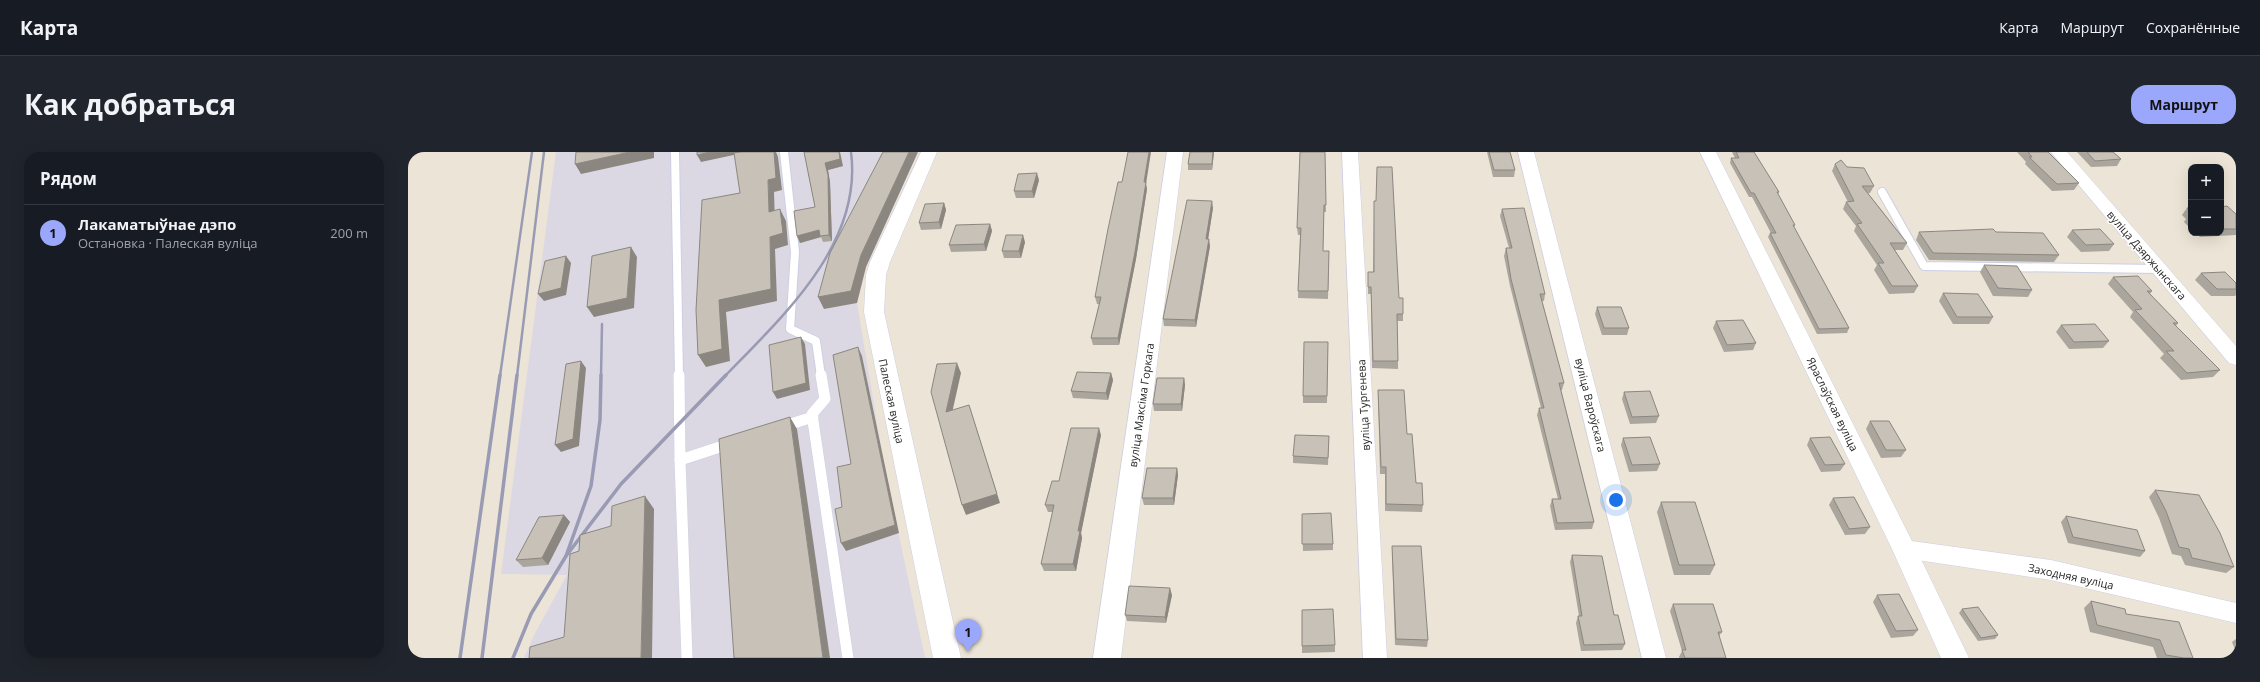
<!DOCTYPE html>
<html lang="ru">
<meta charset="utf-8">
<style>
body{margin:0;font-family:"Open Sans",sans-serif;background:#20242c;color:#f1f3f6}
.controls{position:absolute;right:12px;top:12px;display:grid;overflow:hidden;border-radius:8px;box-shadow:0 4px 16px #0002}
.controls button{width:36px;height:36px;display:grid;place-items:center;padding:0;border:0;border-bottom:1px solid #363941;background:#171b24;color:#f1f3f6;font:20px sans-serif}
.you{position:absolute;left:1208px;top:348px;width:14px;height:14px;margin:-10px;border:3px solid #fff;border-radius:50%;background:#1a73e8;box-shadow:0 0 0 6px #1a73e833}
.badge{display:grid;place-items:center;width:26px;height:26px;border-radius:50%;background:#9aa7fa;color:#111;font-size:13px;font-weight:700}
.pin{position:absolute;translate:-50% -33px;filter:drop-shadow(0 1px 2px #0008)}
.pin::after{content:'';position:absolute;top:21px;width:14px;height:12px;background:inherit;clip-path:polygon(0 0,100% 0,50% 100%)}
.list{margin:0;padding:0;list-style:none}
h2{display:flex;justify-content:space-between;align-items:center;height:52px;margin:0;padding:0 16px;font-size:17px}
h2 small{font-size:13px;font-weight:400;color:#9ea1a6}
.list li{display:grid;grid-template-columns:26px 1fr auto;gap:12px;align-items:center;box-sizing:border-box;height:56px;padding:0 16px;border-top:1px solid #363941}
.list b{display:block;font-size:15px;white-space:nowrap}
.list p{margin:0;font-size:13px;white-space:nowrap;color:#9ea1a6}
.list em{font-size:13px;font-style:normal;color:#9ea1a6}
.map{position:relative;flex:none;width:1828px;height:506px;overflow:hidden;border-radius:16px}
header{display:flex;align-items:center;gap:24px;box-sizing:border-box;height:56px;padding:0 20px;background:#171b24;border-bottom:1px solid #363941}
header strong{font-size:19px}
nav{display:flex;gap:22px;margin-inline-start:auto;font-size:14px}
.intro{display:flex;align-items:center;justify-content:space-between;box-sizing:border-box;height:96px;padding:0 24px}
h1{margin:0;font-size:28px}
.button{padding:10px 18px;border-radius:16px;background:#9aa7fa;color:#111;font-size:14px;font-weight:700}
main{display:flex;gap:24px;padding:0 24px}
aside{flex:1;background:#171b24;border-radius:16px;box-shadow:0 4px 16px #0002}
.map>svg:first-child{display:block}
.industrial{fill:#dcd8e3}
.lines{fill:none;stroke-linecap:round;stroke-linejoin:round}
.lane-far1-casing{stroke:#cccfe3;stroke-width:10}
.lane-casing{stroke:#cccfe3;stroke-width:12}
.street-casing{stroke:#cccfe3;stroke-width:1}
.secondary-casing{stroke:#cccfe3;stroke-width:1}
.lane-far1{stroke:#fff;stroke-width:8}
.lane{stroke:#fff;stroke-width:11}
.street{fill:#fff;fill-rule:evenodd}
.secondary{fill:#fff;fill-rule:evenodd}
.rail-far1{stroke:#999bb4;stroke-width:2.5}
.rail{stroke:#999bb4;stroke-width:3.5}
.wall{fill:#aba69d}
.shaded-wall{fill:#8b8780}
.building{fill:#c7c1b7;stroke:#8b8780}
.labels{text-anchor:middle;dominant-baseline:central;stroke-width:3;stroke-linejoin:round;paint-order:stroke}
.street-label{font-size:11px;fill:#272727;stroke:#fff}
</style>
<header>
<strong>Карта</strong>
<nav><a>Карта</a><a>Маршрут</a><a>Сохранённые</a></nav>
</header>
<div class="intro"><h1>Как добраться</h1><a class="button">Маршрут</a></div>
<main>
<aside>
<h2>Рядом<small></small></h2>
<ul class="list">
<li><span class="badge">1</span><div><b>Лакаматыўнае дэпо</b><p>Остановка · Палеская вуліца</p></div><em>200 m</em></li>
</ul>
</aside>
<div class="map">
<svg width="1828" height="506" viewBox="0 0 1828 506">
<rect width="100%" height="100%" fill="#ece4d6"/>
<path class="industrial" d="M148 0H510L458 115 449 151 476 313 517 506H116L127 481 159 423 93 422Z"/>
<g class="lines">
<defs>
<g id="lane-far1">
<path d="M267 0 271 224"/>
<path d="M376 0 387 100 382 177 408 189 413 224"/>
<path d="M1474 40 1516 114 1752 117"/>
</g>
<g id="lane">
<path d="M271 223 272 308"/>
<path d="M413 223 417 247 404 262 440 506"/>
<path d="M373 275 405 265"/>
<path d="M279 506 272 308 324 291"/>
</g>
<g id="street">
<path d="M934 0H950L979 506H955Z"/>
<path d="M1110 0H1126L1258 506H1234Z"/>
<path d="M1643 0H1659L1828 194V213L1821 211Z"/>
<path d="M1496 388 1643 408 1828 451V471L1643 428 1496 406 1488 404 1485 397 1488 390Z"/>
</g>
<g id="secondary">
<path d="M513 0H529L482 110 478 123 476 160 553 506H525L456 160 458 123 462 110Z"/>
<path d="M759 0H775L713 506H685Z"/>
<path d="M1292 0H1308L1508 397 1561 506H1533L1484 397Z"/>
</g>
</defs>
<use href="#lane-far1" class="lane-far1-casing"/>
<use href="#lane" class="lane-casing"/>
<use href="#street" class="street-casing"/>
<use href="#secondary" class="secondary-casing"/>
<use href="#lane-far1" class="lane-far1"/>
<use href="#lane" class="lane"/>
<use href="#street" class="street"/>
<use href="#secondary" class="secondary"/>
<g class="rail-far1">
<path d="M92 224 124 0"/>
<path d="M109 224 136 0"/>
<path d="M193 224 194 172"/>
<path d="M317 224C375 164 455 92 443 0"/>
</g>
<g class="rail">
<path d="M158 404 213 332 318 223"/>
<path d="M52 506 92 223"/>
<path d="M74 506 109 223"/>
<path d="M105 506 123 462 158 404 183 334 192 268 193 223"/>
</g>
</g>
<g class="wall">
<path d="M396 0 435 14 420 18 422 30 424 89 415 90 413 85 392 91 389 84 407 55Z"/>
<path d="M806 0 804 18H780V12Z"/>
<path d="M917 0 918 60H916L915 99H921L920 147 890 146 892 83H890L889 76Z"/>
<path d="M1079 0H1102L1107 18 1106 25H1085Z"/>
<path d="M1324 0H1346L1371 40 1370 42 1387 73 1386 75 1441 176 1439 181 1409 182 1360 85 1362 81H1363L1344 45H1341L1322 11 1323 6H1327Z"/>
<path d="M1609 0H1640L1671 31 1666 38 1644 39 1617 12 1618 10Z"/>
<path d="M1669 0H1705L1713 7 1709 14 1683 15Z"/>
<path d="M1427 12 1439 15 1466 34 1462 41H1460L1499 91 1495 98H1487L1510 134 1506 141 1481 142 1466 118 1469 113 1446 79 1448 74 1435 57 1438 50H1440L1424 19Z"/>
<path d="M631 28 626 46H608L606 39Z"/>
<path d="M738 32 739 37 728 107 711 193H685L683 186 691 152H689L687 145Z"/>
<path d="M536 51 538 58 533 77 513 78 511 71Z"/>
<path d="M1813 55 1828 62V83L1792 85 1787 81H1813Z"/>
<path d="M805 56 800 87 802 94 788 175 756 174 755 167Z"/>
<path d="M966 56 995 162V169H989L990 209V217L964 216 963 142H960V120H965Z"/>
<path d="M1779 56H1783V77L1776 70 1778 67 1774 63Z"/>
<path d="M1094 57 1137 142 1136 149H1134L1156 231 1154 238H1153L1186 370 1184 377 1147 378 1142 354 1144 347H1150L1129 263 1131 256H1133L1102 134 1096 104 1098 96H1101L1092 64Z"/>
<path d="M582 72 584 79 578 99 543 100 541 93Z"/>
<path d="M1664 78 1706 92 1701 99 1673 100 1659 85Z"/>
<path d="M1511 80H1588L1651 103 1646 110 1521 108 1508 88Z"/>
<path d="M617 90 613 106H596L594 99Z"/>
<path d="M1576 113 1624 138 1620 145 1585 144 1572 120Z"/>
<path d="M1793 121 1828 131V143L1827 144H1803L1787 128Z"/>
<path d="M1705 125 1744 139 1742 142 1770 171 1768 174 1812 218 1805 225 1773 228 1752 206 1756 202 1722 165 1725 160 1700 132Z"/>
<path d="M1535 141 1585 165 1581 172H1545L1531 149Z"/>
<path d="M1189 155 1221 176 1219 183H1194L1187 162Z"/>
<path d="M1308 169 1348 191 1345 198 1316 200 1305 176Z"/>
<path d="M1653 173 1701 189 1695 196 1661 197 1648 180Z"/>
<path d="M920 190 919 251H895V244Z"/>
<path d="M703 221 705 228 700 248 665 246 663 239Z"/>
<path d="M776 226 777 233 774 259H746L745 252Z"/>
<path d="M970 238 999 282 1008 331 1015 353 1014 360 977 359V322H972L970 245Z"/>
<path d="M1216 240 1251 264 1248 271 1222 272 1214 247Z"/>
<path d="M1462 269 1498 298 1493 305 1473 306 1458 277Z"/>
<path d="M693 283 673 381 674 386 668 419H636L633 412 645 360H640L637 353 651 329Z"/>
<path d="M921 284 920 313 885 311V304Z"/>
<path d="M1215 286 1252 312 1249 319 1221 320 1213 293Z"/>
<path d="M1402 286 1437 312 1432 319 1413 320 1399 293Z"/>
<path d="M769 316 770 323 766 353H736L734 346Z"/>
<path d="M1747 338 1826 415 1818 421 1777 413 1773 404 1764 402 1751 366 1741 345Z"/>
<path d="M1425 346 1462 375 1457 382 1437 383 1421 353Z"/>
<path d="M1253 350 1307 413 1302 423H1266L1249 360Z"/>
<path d="M894 362 925 392V398L895 399Z"/>
<path d="M156 363 162 370 140 413 115 415 108 408Z"/>
<path d="M1658 364 1737 399 1732 405 1660 391 1653 370Z"/>
<path d="M984 394 1020 488 1019 495 987 493 984 401Z"/>
<path d="M1164 403 1206 463 1217 492 1214 498 1173 499 1168 471 1170 464H1171L1162 410Z"/>
<path d="M764 443 758 471 719 469 717 463Z"/>
<path d="M1469 443 1510 478 1505 484 1483 486 1465 450Z"/>
<path d="M1683 449 1718 462 1785 506H1749L1745 495 1682 480 1676 456Z"/>
<path d="M1265 452 1314 480 1311 484 1318 506H1271V505L1274 499 1262 459Z"/>
<path d="M1554 457 1590 483 1587 487 1570 489 1551 461Z"/>
<path d="M894 458 927 493V500L894 501Z"/>
<path d="M1828 487V500L1824 490Z"/>
</g>
<g class="shaded-wall">
<path d="M222 0H246V6L173 22 167 12Z"/>
<path d="M302 0H335V1L293 10 289 3Z"/>
<path d="M366 0H368L370 5 374 38 366 40 367 71 361 60 360 28Z"/>
<path d="M431 0H432L435 14 420 18 422 30 424 89 421 83 417 11Z"/>
<path d="M501 0H510L458 115 449 151 416 157 410 145 453 103Z"/>
<path d="M741 0H743L738 32 739 37 728 107 711 193 710 186Z"/>
<path d="M805 0H806L804 18V12Z"/>
<path d="M629 21 631 28 626 46 624 39Z"/>
<path d="M804 49 805 56 799 94 798 87Z"/>
<path d="M536 51 538 58 533 77 531 70Z"/>
<path d="M372 57 378 69 380 93 367 97 369 149 318 160 322 209 298 215 290 203 311 148 362 85Z"/>
<path d="M582 72 584 79 578 99 576 92Z"/>
<path d="M411 78 413 85 392 91 389 84Z"/>
<path d="M615 83 617 90 613 106 611 99Z"/>
<path d="M801 87 802 94 788 175 787 168Z"/>
<path d="M223 95 229 105 226 156 186 165 179 155Z"/>
<path d="M158 104 163 111 158 143 136 149 130 142Z"/>
<path d="M393 185 397 192 402 238 369 247 365 240Z"/>
<path d="M450 195 454 204 491 381 438 399 433 391 487 373Z"/>
<path d="M173 209 178 216 171 294 153 300 147 293Z"/>
<path d="M549 211 553 221 542 270 538 260Z"/>
<path d="M703 221 705 228 700 248 698 241Z"/>
<path d="M776 226 777 233 774 259 773 252Z"/>
<path d="M561 253 592 351 558 363 554 353Z"/>
<path d="M382 265 389 277 422 506H415Z"/>
<path d="M691 276 693 283 673 381 674 386 668 419 665 412 670 379Z"/>
<path d="M769 316 770 323 766 353 765 346Z"/>
<path d="M237 344 246 357 244 506H233Z"/>
<path d="M156 363 162 370 140 413 134 406Z"/>
<path d="M762 436 764 443 758 471 757 465Z"/>
</g>
<g class="building">
<path d="M168 0H222L167 12Z"/>
<path d="M289 0H302L289 3Z"/>
<path d="M333 0H366L368 26 360 28 361 60 372 57 375 81 362 85 363 137 311 148 314 197 290 203 288 158 294 48 332 41 326 1Z"/>
<path d="M396 0H431L432 7 417 11 420 23 421 83 412 84 411 78 389 84 386 59 407 55Z"/>
<path d="M475 0H501L453 103 443 139 410 145 422 101Z"/>
<path d="M720 0H741L736 30H738L727 100 710 186H683L693 145H687L700 77 710 30H714Z"/>
<path d="M782 0H805L804 12H780Z"/>
<path d="M892 0H917L918 53H916L915 99H921L920 139H890L893 76H889Z"/>
<path d="M1081 0H1102L1107 18H1086Z"/>
<path d="M1328 0H1346L1371 40H1369L1387 73H1385L1441 176 1411 177 1362 81H1368L1346 41H1343L1323 6H1331Z"/>
<path d="M1620 0H1640L1671 31 1649 32 1621 5H1624Z"/>
<path d="M1679 0H1705L1713 7 1687 9Z"/>
<path d="M1433 8 1439 15 1456 16 1466 34H1454L1499 91H1482L1510 134H1484L1470 111H1476L1449 72 1454 71 1438 50 1446 49 1427 12Z"/>
<path d="M969 15H984L991 146H995V162H989L990 209H965L963 135H960V120H966V49H968Z"/>
<path d="M629 21 624 39H606L610 22Z"/>
<path d="M779 48 804 49 798 87H801L787 168 755 167Z"/>
<path d="M536 51 531 70 511 71 517 52Z"/>
<path d="M1819 54 1828 62V77H1813V55Z"/>
<path d="M1116 56 1137 142H1132L1156 231H1151L1186 370 1149 371 1144 347H1153L1131 256H1136L1103 127 1098 96H1104L1094 57Z"/>
<path d="M1779 56H1783V60Z"/>
<path d="M582 72 576 92 541 93 548 73Z"/>
<path d="M1585 77 1588 80 1635 81 1651 103 1525 101 1511 80Z"/>
<path d="M1692 77 1706 92 1678 93 1664 78Z"/>
<path d="M598 83H615L611 99H594Z"/>
<path d="M223 95 219 146 179 155 184 104Z"/>
<path d="M158 104 153 136 130 142 137 109Z"/>
<path d="M1576 113 1609 114 1624 138 1590 136Z"/>
<path d="M1817 120 1828 131V137H1809L1793 121Z"/>
<path d="M1730 124 1744 139H1739L1770 171H1765L1812 218 1779 221 1758 199H1766L1727 158 1734 157 1705 125Z"/>
<path d="M1535 141 1570 142 1585 165H1549Z"/>
<path d="M1189 155H1213L1221 176H1196Z"/>
<path d="M1335 168 1348 191 1319 193 1308 169Z"/>
<path d="M1687 172 1701 189 1666 190 1653 173Z"/>
<path d="M393 185 398 231 365 240 361 193Z"/>
<path d="M896 190H920L919 244H895Z"/>
<path d="M450 195 487 373 433 391 427 357 434 355 429 315 443 312 425 203Z"/>
<path d="M173 209 165 287 147 293 158 212Z"/>
<path d="M549 211 538 260 561 253 589 342 554 353 523 240 529 212Z"/>
<path d="M669 220 703 221 698 241 663 239Z"/>
<path d="M749 226H776L773 252H745Z"/>
<path d="M970 238H996L999 282H1004L1008 331H1014L1015 353 978 352V315H973Z"/>
<path d="M1242 239 1251 264 1224 265 1216 240Z"/>
<path d="M382 265 415 506H326L311 287Z"/>
<path d="M1462 269H1481L1498 298H1478Z"/>
<path d="M663 276H691L670 379H672L665 412H633L646 353H637L644 329H651Z"/>
<path d="M887 283 921 284 920 306 885 304Z"/>
<path d="M1242 285 1252 312 1224 313 1215 286Z"/>
<path d="M1422 285 1437 312 1417 313 1402 286Z"/>
<path d="M739 316H769L765 346H734Z"/>
<path d="M1747 338 1791 343 1812 381 1826 415 1784 406 1781 397 1771 395 1758 359Z"/>
<path d="M237 344 233 506H121L122 495 156 485 162 402 171 399 172 383 203 374 204 354Z"/>
<path d="M1446 345 1462 375 1441 377 1425 346Z"/>
<path d="M1253 350H1287L1307 413H1271Z"/>
<path d="M923 361 925 392H894V362Z"/>
<path d="M156 363 134 406 108 408 131 365Z"/>
<path d="M1658 364 1729 378 1737 399 1665 385Z"/>
<path d="M984 394H1013L1020 488 988 487Z"/>
<path d="M1164 403 1194 404 1206 463H1210L1217 492 1176 493 1170 464H1174Z"/>
<path d="M721 434 762 436 757 465 717 463Z"/>
<path d="M1491 442 1510 478 1488 479 1469 443Z"/>
<path d="M1683 449 1717 457 1718 462 1771 470 1785 506H1776L1758 503 1752 488 1689 473Z"/>
<path d="M1265 452H1305L1314 480H1310L1318 506H1277L1274 498H1278Z"/>
<path d="M1570 455 1590 483 1573 486 1554 457Z"/>
<path d="M925 457 927 493 894 494V458Z"/>
</g>
<g class="labels">
<g class="street-label">
<text transform="translate(1739 103) rotate(49)">вуліца Дзяржынскага</text>
<text transform="translate(484 249) rotate(78)">Палеская вуліца</text>
<text transform="translate(1425 252) rotate(64)">Яраслаўская вуліца</text>
<text transform="translate(733 253) rotate(-82)">вуліца Максіма Горкага</text>
<text transform="translate(955 253) rotate(-93)">вуліца Тургенева</text>
<text transform="translate(1183 253) rotate(76)">вуліца Вароўскага</text>
<text transform="translate(1663 424) rotate(12)">Заходняя вуліца</text>
</g>
</g>
</svg>
<div class="controls">
<button>+</button>
<button>−</button>
</div>
<div class="you"></div>
<div class="pin badge" style="left:560px;top:500px">1</div>
</div>
</main>
